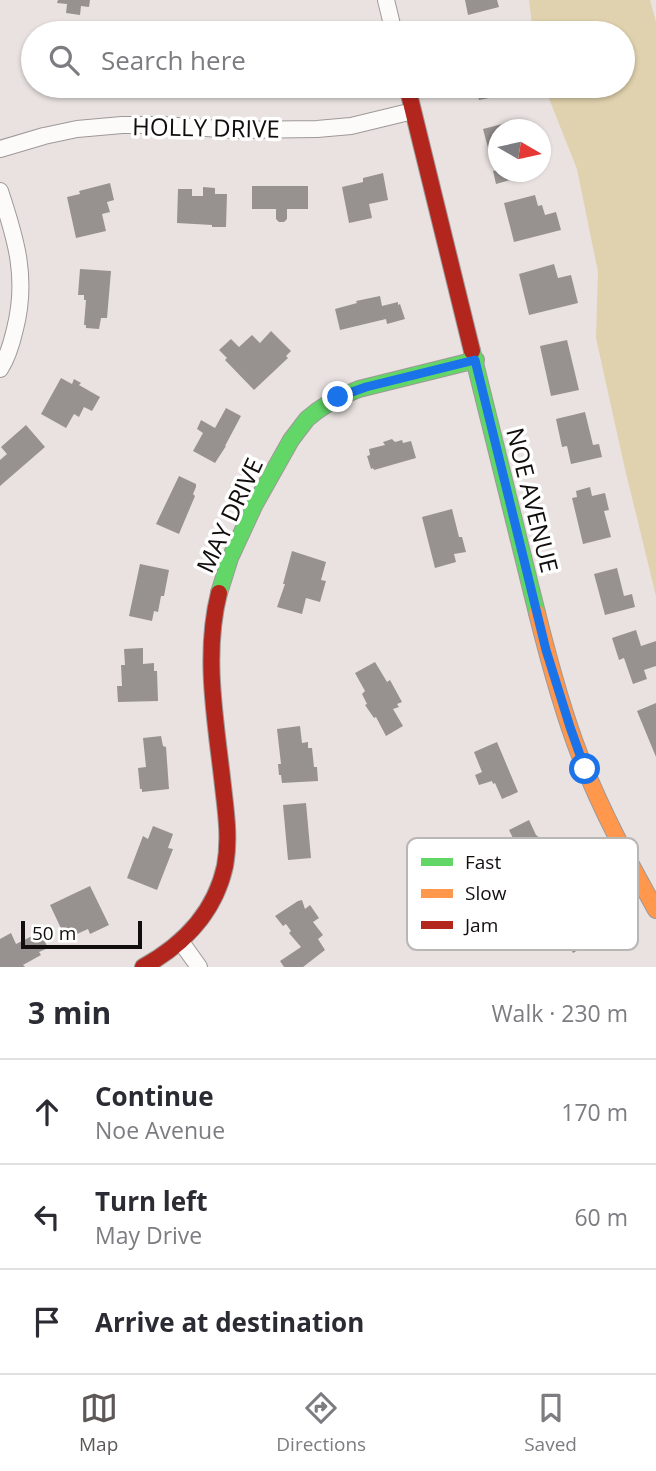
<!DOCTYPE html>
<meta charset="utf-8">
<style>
body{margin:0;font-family:"Open Sans",sans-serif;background:#f2f2f3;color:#2b2b33}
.compass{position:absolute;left:488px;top:119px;width:63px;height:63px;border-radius:50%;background:#fff;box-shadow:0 2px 5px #0004;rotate:99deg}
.scale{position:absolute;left:21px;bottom:18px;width:121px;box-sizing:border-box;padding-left:7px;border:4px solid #120e0d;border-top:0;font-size:19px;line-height:24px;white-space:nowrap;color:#120e0d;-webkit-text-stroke:5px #fff;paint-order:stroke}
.stop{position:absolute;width:21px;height:21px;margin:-16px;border:5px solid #1a73e8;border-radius:50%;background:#fff}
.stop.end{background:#1a73e8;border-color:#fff;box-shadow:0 2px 7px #0008}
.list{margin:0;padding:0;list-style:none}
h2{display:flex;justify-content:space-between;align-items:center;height:91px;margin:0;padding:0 28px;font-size:30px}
h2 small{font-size:23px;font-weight:400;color:#7c7c81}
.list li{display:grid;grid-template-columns:46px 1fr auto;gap:21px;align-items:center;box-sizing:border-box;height:105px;padding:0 28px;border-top:2px solid #e1e1e2}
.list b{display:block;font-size:26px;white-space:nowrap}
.list p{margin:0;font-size:23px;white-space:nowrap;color:#7c7c81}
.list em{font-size:23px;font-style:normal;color:#7c7c81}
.icon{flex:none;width:38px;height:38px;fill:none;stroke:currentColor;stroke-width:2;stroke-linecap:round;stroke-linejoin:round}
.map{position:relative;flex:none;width:656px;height:967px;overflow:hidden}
.search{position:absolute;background:#fff;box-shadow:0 2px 5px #0004;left:21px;right:21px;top:21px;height:77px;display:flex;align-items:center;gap:18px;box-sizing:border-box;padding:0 24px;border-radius:38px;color:#7c7c81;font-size:26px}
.sheet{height:406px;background:#fff}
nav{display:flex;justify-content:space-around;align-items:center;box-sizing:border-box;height:98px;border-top:2px solid #e1e1e2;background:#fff;font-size:19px;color:#7c7c81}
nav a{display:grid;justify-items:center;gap:4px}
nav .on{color:#5d5857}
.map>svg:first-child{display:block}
.green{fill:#e0d2ae}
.building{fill:#979290}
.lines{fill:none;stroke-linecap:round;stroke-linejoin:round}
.street-casing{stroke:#9e9998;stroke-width:18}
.fast-casing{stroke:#9e9998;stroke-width:18}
.slow-casing{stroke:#9e9998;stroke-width:18}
.jam-casing{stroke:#9e9998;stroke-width:18}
.street{stroke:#fcfbfa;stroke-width:16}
.fast{stroke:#63d668;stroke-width:16}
.slow{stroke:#ff974d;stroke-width:16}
.jam{stroke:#b3261e;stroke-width:16}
.route{stroke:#1a73e8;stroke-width:9}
.labels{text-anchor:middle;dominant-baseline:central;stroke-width:7;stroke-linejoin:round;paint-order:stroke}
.street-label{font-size:24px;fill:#120e0d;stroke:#fff}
.key{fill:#fff;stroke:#b8b7b6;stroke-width:2}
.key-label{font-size:19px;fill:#120e0d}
</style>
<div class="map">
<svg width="656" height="967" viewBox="0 0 656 967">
<rect width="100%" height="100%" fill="#e9e2e0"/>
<path class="green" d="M529 0H650L656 22V596L625 469 596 338 598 272 577 169 544 86H623V33H533Z"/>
<g class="building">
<path d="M58 0H90L89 7 81 6 80 15 66 13 67 4 57 3Z"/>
<path d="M465 0H497L499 7 468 15Z"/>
<path d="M476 86H502L504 95 479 100Z"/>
<path d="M510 122 512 130H498V164L496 158 491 159 483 129Z"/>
<path d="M498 170V172H527L528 175 496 184 493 171Z"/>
<path d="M383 173 388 200 369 204 372 218 349 223 342 187 363 182V178Z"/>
<path d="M110 183 114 200 107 202 110 212 102 214 106 231 76 238 67 197 80 194 79 191Z"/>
<path d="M252 186H308V209H287V219L284 222H279L276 219V209H252Z"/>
<path d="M203 187 215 188V194H227L226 227H212V225L177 223 178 189H192V196H203Z"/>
<path d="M535 195 538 206 542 205 545 215 556 212 561 230 514 242 504 203Z"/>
<path d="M554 264 558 278 571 275 578 303 529 315 519 274Z"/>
<path d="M80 269 111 271 107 318H101L99 329 86 328V325H84L86 300H84V295H78Z"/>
<path d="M380 296 382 306 398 302V305L400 304 405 319 387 324 386 319 340 330 335 309 357 303 356 301Z"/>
<path d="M271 331 291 351 286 356 288 358 254 390 225 360 227 358 219 350 231 339 239 347 252 335 260 343Z"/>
<path d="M567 340 579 390 551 396 540 346Z"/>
<path d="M61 378 72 384 74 379 81 383 79 385 100 397 92 411 84 407 79 417 74 414 66 428 41 414Z"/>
<path d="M226 408 241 416 225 446H226L215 463 193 451 203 433 197 429 201 420 215 428Z"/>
<path d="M585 412 593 445 599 444 602 457 571 464 567 446 562 447 556 419Z"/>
<path d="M26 425 45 447 0 486V460L7 454 1 447Z"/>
<path d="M392 439 395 442 402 440 403 443 411 441 416 458 374 470 373 468 371 469 367 456 370 455 369 449 385 445 383 442Z"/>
<path d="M179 476 196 484V487L193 494 195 496 179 534 156 524Z"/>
<path d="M590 487 592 496 605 493 609 510 604 511 611 537 583 544 572 498 577 497 576 491Z"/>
<path d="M452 509 459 537H462L466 552 454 554 456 562 435 568 422 517Z"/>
<path d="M292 551 326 562 321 580 326 581 320 602 306 598 302 614 277 607 285 584H283Z"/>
<path d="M140 564 169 570 164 596H161L158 612 154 611 152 621 129 616Z"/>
<path d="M617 568 624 596 632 594 635 607 605 615 594 574Z"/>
<path d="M636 630 641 646 656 641V666L644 670 647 679 633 684 624 658 619 660 612 638Z"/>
<path d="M143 648V664L154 663V671H157L158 701 118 702 117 686H122L121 665H125L124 649Z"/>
<path d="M375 662 387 682 390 680 402 702 397 704 399 707 393 709 403 726 386 736 376 717 374 718 365 705 367 704 362 694 365 691 355 673Z"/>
<path d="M656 703V757L637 711Z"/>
<path d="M300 726 302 743 308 742V748H312L314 767H317L318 781 282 783 281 775H279L278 764H281L277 729Z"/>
<path d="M161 736 163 746 166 747 169 789 142 792V789H140L138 768 146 767 143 738Z"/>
<path d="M497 742 518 792 502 799 495 783 493 784 492 781 479 785 475 775 482 772 474 752Z"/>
<path d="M306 803 311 858 288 860 283 805Z"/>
<path d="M529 820 536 835 540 838 550 858 546 860 549 868 532 877 509 830Z"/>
<path d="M153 826 173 834 168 848 173 849 157 890 127 878 143 836 148 839Z"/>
<path d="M90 886 109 925 90 934 88 929 66 939 50 905Z"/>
<path d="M568 894 589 934H588L592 942 573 953 558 927 556 928 553 923 547 926 541 915 548 911 546 907Z"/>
<path d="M302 900 305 909 310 905 319 918 313 922 323 935 318 939 325 950 303 967H284L280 961 301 947 289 933 291 931 286 924 283 926 275 916 298 901Z"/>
<path d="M40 932 48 948 39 952 41 955 23 965 25 967H0V939L11 933 16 944Z"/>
</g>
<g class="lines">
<defs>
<g id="street">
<path d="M386 0 394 33"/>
<path d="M0 149 44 136 77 129 122 125H162L235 130 317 129 351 126 413 111"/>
<path d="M0 191C16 239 28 278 15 329 12 342 8 357 0 369"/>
<path d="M181 942 199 967"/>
</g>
<g id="fast">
<path d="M472 351 537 613"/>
<path d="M219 593 230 558 255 504 291 440 307 419 317 411 335 399 359 389 476 360"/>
</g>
<path id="slow" d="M537 613C549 661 562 710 580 756 601 810 628 860 656 910"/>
<g id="jam">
<path d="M407 86 472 351"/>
<path d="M143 967C183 945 215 912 225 866 230 839 226 812 223 786 216 722 203 656 219 593"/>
</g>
</defs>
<use href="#street" class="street-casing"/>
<use href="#fast" class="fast-casing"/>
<use href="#slow" class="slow-casing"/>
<use href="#jam" class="jam-casing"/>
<use href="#street" class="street"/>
<use href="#fast" class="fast"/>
<use href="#slow" class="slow"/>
<use href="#jam" class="jam"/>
</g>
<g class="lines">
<path class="route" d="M338 397 366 387 475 360 546 650 570 727 585 769"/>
</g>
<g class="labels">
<g class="street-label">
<text transform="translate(206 127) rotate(1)">HOLLY DRIVE</text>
<text transform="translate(533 500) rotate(76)">NOE AVENUE</text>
<text transform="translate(229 515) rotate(-65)">MAY DRIVE</text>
</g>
</g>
<rect x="407" y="838" width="231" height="112" rx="10" class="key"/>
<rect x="421" y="858" width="32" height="8" fill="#63d668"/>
<rect x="421" y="889" width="32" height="9" fill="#ff974d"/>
<rect x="421" y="921" width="32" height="8" fill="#b3261e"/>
<g class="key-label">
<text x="465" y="869">Fast</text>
<text x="465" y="900">Slow</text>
<text x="465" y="932">Jam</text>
</g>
</svg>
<svg class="compass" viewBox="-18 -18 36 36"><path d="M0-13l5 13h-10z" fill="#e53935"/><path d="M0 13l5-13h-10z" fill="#7c7c81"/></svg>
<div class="scale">50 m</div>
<div class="stop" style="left:585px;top:769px"></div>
<div class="stop end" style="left:338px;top:397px"></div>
<div class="search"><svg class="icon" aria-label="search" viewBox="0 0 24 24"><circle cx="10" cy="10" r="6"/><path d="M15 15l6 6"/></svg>Search here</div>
</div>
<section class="sheet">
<h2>3 min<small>Walk · 230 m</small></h2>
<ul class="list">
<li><svg class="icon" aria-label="ahead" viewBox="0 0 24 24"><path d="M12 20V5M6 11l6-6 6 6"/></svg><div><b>Continue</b><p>Noe Avenue</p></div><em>170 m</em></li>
<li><svg class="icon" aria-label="left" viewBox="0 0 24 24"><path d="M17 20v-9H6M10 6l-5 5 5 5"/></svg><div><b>Turn left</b><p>May Drive</p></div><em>60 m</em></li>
<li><svg class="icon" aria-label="arrive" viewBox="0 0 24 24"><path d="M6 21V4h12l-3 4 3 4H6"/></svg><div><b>Arrive at destination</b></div></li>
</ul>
</section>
<nav>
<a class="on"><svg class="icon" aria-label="map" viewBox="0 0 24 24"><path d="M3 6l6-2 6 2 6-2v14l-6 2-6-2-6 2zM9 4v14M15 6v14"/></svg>Map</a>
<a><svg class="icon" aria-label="directions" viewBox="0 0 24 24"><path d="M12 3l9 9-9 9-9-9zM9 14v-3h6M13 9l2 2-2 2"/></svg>Directions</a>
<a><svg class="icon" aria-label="saved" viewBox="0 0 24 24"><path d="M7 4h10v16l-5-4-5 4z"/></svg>Saved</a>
</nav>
